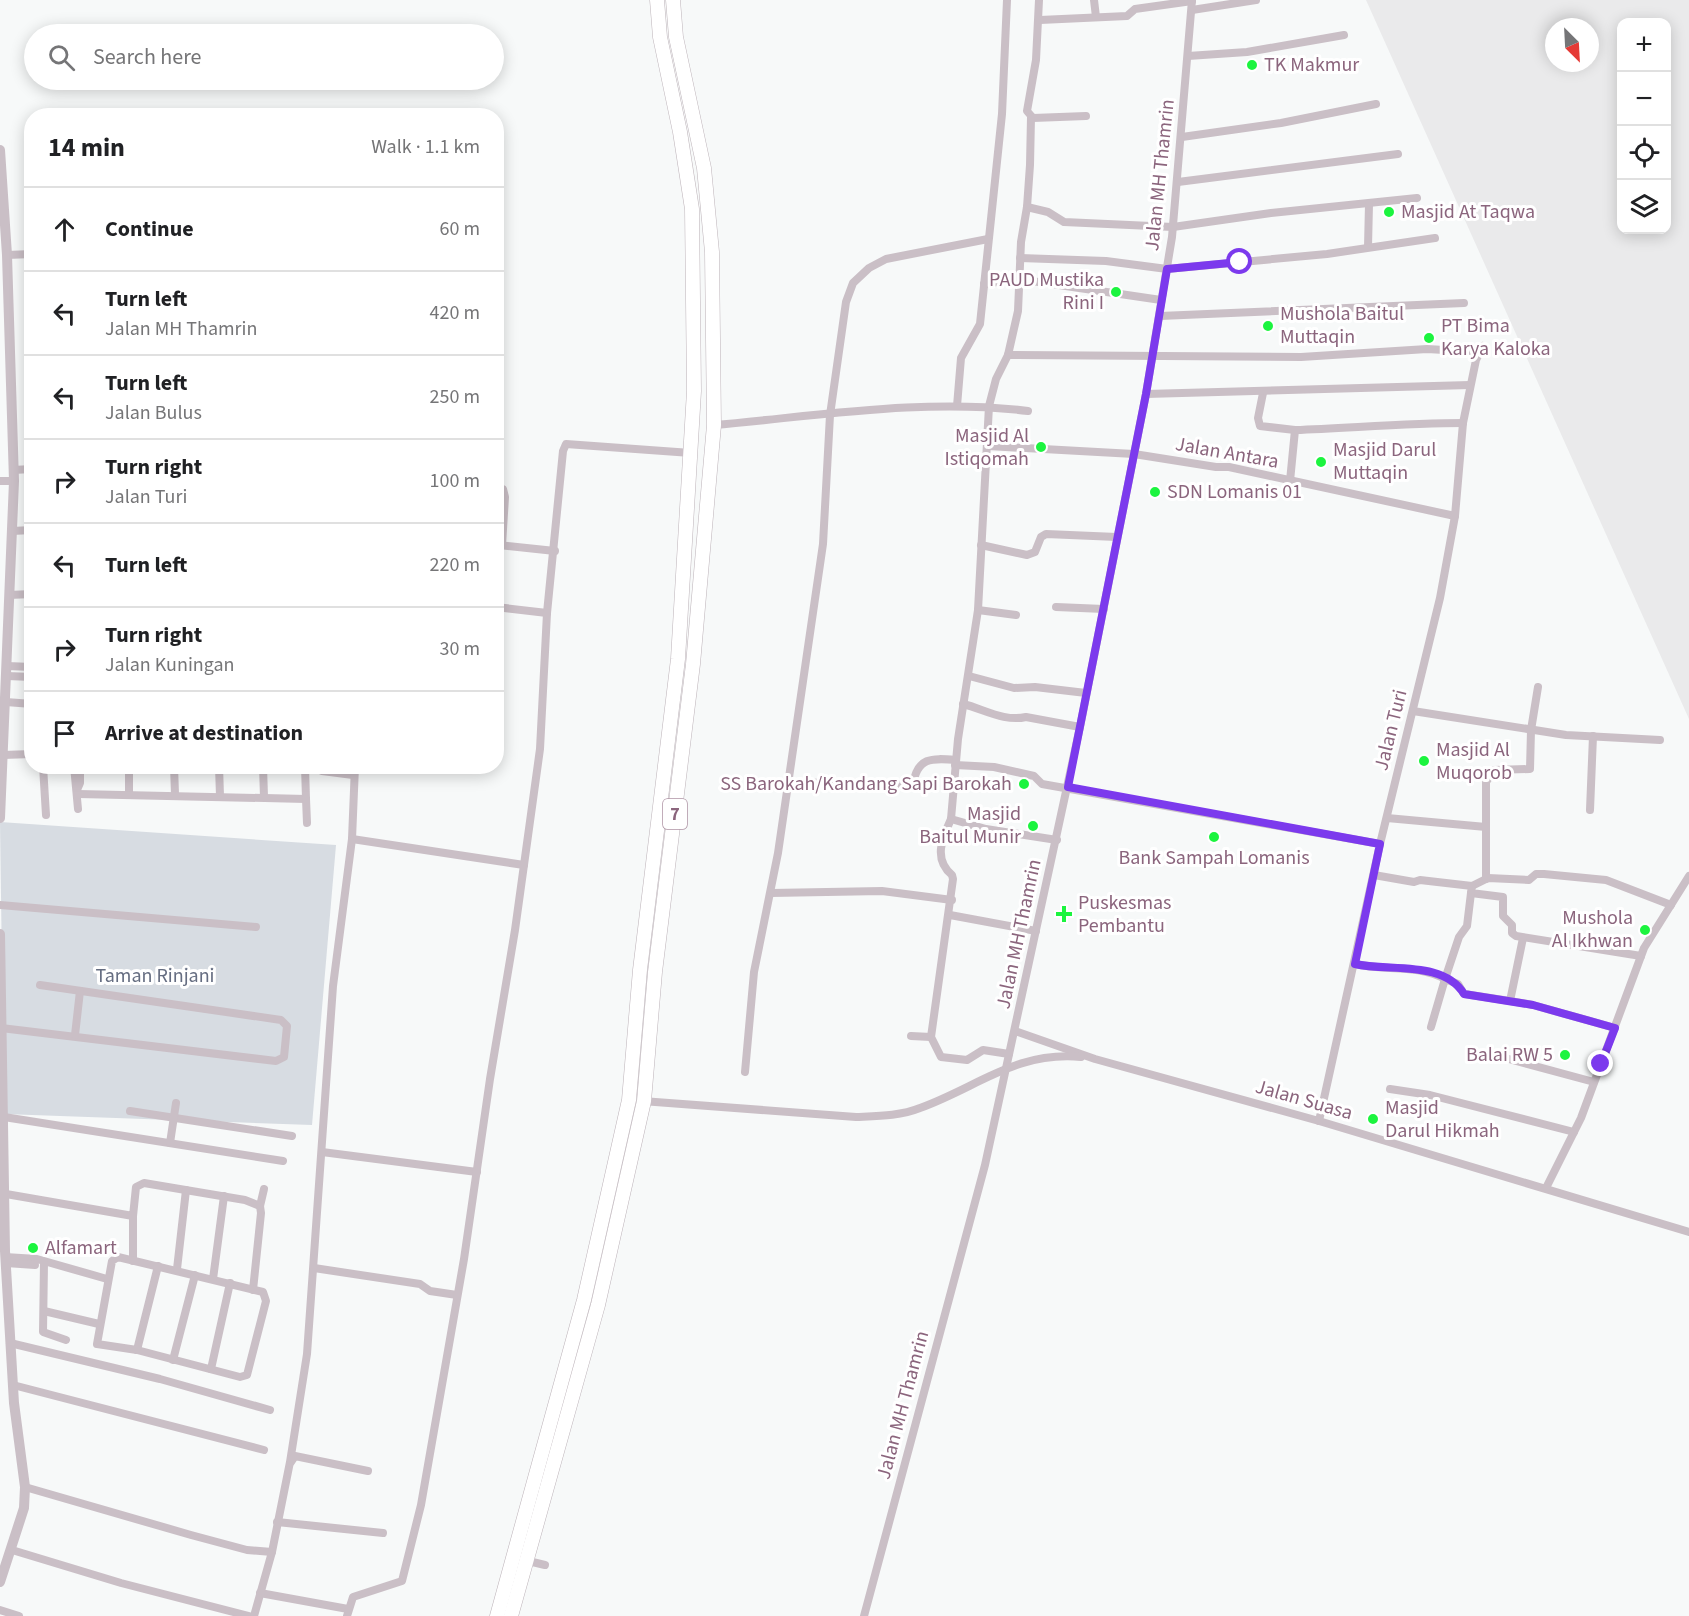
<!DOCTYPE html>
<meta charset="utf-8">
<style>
body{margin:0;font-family:"Source Sans 3",sans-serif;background:#f2f2f2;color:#202124}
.controls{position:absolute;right:18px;top:18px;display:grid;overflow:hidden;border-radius:12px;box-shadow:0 3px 15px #0003}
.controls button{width:54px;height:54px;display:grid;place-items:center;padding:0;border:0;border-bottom:2px solid #e0e0e0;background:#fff;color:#202124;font:30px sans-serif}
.compass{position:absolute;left:1545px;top:18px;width:54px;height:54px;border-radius:50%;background:#fff;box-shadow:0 3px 15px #0003;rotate:156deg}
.stop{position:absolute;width:18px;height:18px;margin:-14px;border:4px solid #7c3aed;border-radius:50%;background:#fff}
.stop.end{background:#7c3aed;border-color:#fff;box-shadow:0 2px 6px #0008}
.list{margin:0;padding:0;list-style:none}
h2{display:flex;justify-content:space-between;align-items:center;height:78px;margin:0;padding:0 24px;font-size:26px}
h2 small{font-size:20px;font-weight:400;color:#757577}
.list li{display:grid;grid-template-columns:39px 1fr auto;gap:18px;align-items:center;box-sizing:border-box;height:84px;padding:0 24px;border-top:2px solid #e0e0e0}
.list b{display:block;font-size:22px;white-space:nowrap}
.list p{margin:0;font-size:20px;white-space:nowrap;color:#757577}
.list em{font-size:20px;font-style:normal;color:#757577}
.icon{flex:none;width:33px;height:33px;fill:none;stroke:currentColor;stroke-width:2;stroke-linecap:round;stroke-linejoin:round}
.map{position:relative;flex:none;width:1689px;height:1616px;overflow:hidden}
.search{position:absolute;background:#fff;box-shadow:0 3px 15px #0003;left:24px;top:24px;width:480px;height:66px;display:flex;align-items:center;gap:15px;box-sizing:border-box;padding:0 21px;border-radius:33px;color:#757577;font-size:22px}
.panel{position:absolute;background:#fff;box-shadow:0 3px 15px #0003;left:24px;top:108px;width:480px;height:666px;border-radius:24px}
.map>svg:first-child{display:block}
.built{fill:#eaeaeb;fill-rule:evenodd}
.green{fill:#d7dce2}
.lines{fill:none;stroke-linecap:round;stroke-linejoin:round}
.trunk-casing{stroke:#bdb3b9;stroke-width:15}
.minor{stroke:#cabfc6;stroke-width:8}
.tertiary{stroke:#cabfc6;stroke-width:10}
.trunk{stroke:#fff;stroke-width:14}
.route{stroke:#7c3aed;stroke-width:8}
.poi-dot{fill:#1cf43f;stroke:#fff;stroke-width:2}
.labels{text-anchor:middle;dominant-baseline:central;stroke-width:6;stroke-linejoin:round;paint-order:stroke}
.shield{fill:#fff;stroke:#ae93a4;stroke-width:1.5}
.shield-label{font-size:18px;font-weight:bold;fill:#8b657d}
.poi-label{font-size:20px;fill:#8b657d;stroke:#fff;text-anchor:start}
.street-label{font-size:20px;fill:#8b657d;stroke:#fff}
.park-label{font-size:20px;fill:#656d81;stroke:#fff}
</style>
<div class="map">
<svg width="1689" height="1616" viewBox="0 0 1689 1616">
<rect width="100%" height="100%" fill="#f7f9f9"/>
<path class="built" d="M1366 0H1689V719ZM1622 22H1666V230H1622ZM1554 27H1590V63H1554Z"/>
<path class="green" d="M0 822 336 845 312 1125 4 1114Z"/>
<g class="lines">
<defs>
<g id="trunk">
<path d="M497 1616 584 1300 629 1100 640 970 678 659 694 391 692 209 680 132 660 37 657 0"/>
<path d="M511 1616 598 1305 644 1101 655 972 693 664 714 425 712 252 704 168 676 37 673 0"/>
</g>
</defs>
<use href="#trunk" class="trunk-casing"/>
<g class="minor">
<path d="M1039 0 1036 60 1027 111 1033 118 1086 116"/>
<path d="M1094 0 1096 17"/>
<path d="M1192 10 1256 0"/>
<path d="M1040 20 1127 16 1135 9 1192 1"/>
<path d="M1188 56 1247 52 1344 35"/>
<path d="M1182 137 1281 123 1376 104"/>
<path d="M1178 182 1398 154"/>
<path d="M1027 207 1048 212 1064 222 1173 227 1271 213 1417 198"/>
<path d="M1368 247 1369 204"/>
<path d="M7 255 32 254"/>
<path d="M1020 258 1106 261 1167 269 1327 254 1435 238"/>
<path d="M984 284 1018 279 1161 300"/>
<path d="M1160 316 1464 303"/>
<path d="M1008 355 1301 357 1427 349 1479 352"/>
<path d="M1263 393 1258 418 1260 426 1295 430"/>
<path d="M1146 394 1470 385"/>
<path d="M957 406 961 358 980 324 1002 114 1007 0"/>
<path d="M714 425C818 416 925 398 1028 411"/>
<path d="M988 446 1134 454 1216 467H1229L1455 516"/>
<path d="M13 470 32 469"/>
<path d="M0 481H14"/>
<path d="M1290 481 1295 430C1351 428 1407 423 1463 423"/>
<path d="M496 487 503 489 505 497 502 545"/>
<path d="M12 531 32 530"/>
<path d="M499 545 555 551"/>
<path d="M981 545 1027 555 1035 552 1041 537 1046 534 1117 537"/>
<path d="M9 595 32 594"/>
<path d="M496 607 547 613"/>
<path d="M1056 607 1104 609"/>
<path d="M978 610 1016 615"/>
<path d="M7 666 32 667"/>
<path d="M7 676 32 677"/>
<path d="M969 676 1014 688 1035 687 1086 693"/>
<path d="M6 702 32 704"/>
<path d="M963 704C984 709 1004 722 1026 717L1080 727"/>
<path d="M1413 711 1566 735 1660 740"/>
<path d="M3 755 32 754"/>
<path d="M955 765 994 767 1034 776 1042 784 1380 844"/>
<path d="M43 766 46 815"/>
<path d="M74 766 78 809"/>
<path d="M129 766V794"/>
<path d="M174 766 175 794"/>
<path d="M219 766 220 796"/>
<path d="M263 766 264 797"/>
<path d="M322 771 353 775"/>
<path d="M786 782 913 785C917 757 931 758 956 760"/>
<path d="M77 790 80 783V766"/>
<path d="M78 794 306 799 305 766"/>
<path d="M306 799 307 823"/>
<path d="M1590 810 1593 736"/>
<path d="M1387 818 1486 827"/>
<path d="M951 819 958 739 978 610 989 406 996 379 1008 355 1018 311 1021 242 1027 207 1030 165 1031 117"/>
<path d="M352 839 524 865"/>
<path d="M1374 875 1414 882 1420 880 1472 886 1488 878 1529 880 1536 874H1544L1606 880 1671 905"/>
<path d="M1486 879V782L1494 770 1530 769 1531 730 1538 687"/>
<path d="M1472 886 1471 893 1503 897V916L1512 925V933L1516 936 1641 956"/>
<path d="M771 893 882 891 952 900"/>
<path d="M0 905 256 927"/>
<path d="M950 915 1036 931"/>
<path d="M1523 938 1510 1001 1533 1005 1615 1028"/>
<path d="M1355 964C1385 971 1417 964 1445 979L1459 937 1467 926 1471 893"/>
<path d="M1431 1027 1445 979 1458 984 1464 994 1510 1001"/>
<path d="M1 1028 276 1061 284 1057 287 1026 281 1020 40 985"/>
<path d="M1015 1031 1095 1059 1319 1121 1689 1232"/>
<path d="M75 1035 80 991"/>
<path d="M911 1036 931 1037"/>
<path d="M1009 1054 983 1050 967 1060 941 1057 931 1037 953 879 952 875C933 859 942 839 951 819L986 829 1057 840"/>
<path d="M1494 1055 1594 1082"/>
<path d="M745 1072 754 972 778 853 823 544 830 415 846 302 853 283 869 268 886 259 988 239"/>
<path d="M1390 1089 1430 1095 1574 1132"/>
<path d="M642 1101 856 1117C878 1116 900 1116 920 1108 978 1087 1016 1051 1081 1057"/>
<path d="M130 1111 292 1136"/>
<path d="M4 1117 283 1161"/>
<path d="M1319 1121 1380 844 1440 598 1455 516 1463 423 1476 360 1483 346"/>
<path d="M170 1143 176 1103"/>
<path d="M322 1152 477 1172"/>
<path d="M1546 1188 1581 1118 1644 948 1689 876"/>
<path d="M6 1194 133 1216 136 1187 144 1183 245 1200 260 1206 261 1213 253 1290"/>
<path d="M260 1206 264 1189"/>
<path d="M133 1216V1261"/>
<path d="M5 1257 37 1259 107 1279"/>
<path d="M118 1257 263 1292 266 1301 247 1375 240 1377 137 1350 97 1344 112 1261Z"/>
<path d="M6 1263 35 1265"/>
<path d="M44 1263 43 1332 66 1340"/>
<path d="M314 1268 420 1284 430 1291 457 1295"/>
<path d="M177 1269 186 1190"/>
<path d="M213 1279 224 1196"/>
<path d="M44 1311 99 1324"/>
<path d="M10 1343 160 1379 270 1410"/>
<path d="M137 1350 158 1266"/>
<path d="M173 1360 195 1275"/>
<path d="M211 1369 230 1283"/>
<path d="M13 1385 264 1450"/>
<path d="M291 1462 295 1456 368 1471"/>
<path d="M25 1487 191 1535 247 1550 272 1552"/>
<path d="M277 1522 383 1533"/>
<path d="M12 1550 121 1583 249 1616"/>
<path d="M524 1560 545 1565"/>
<path d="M260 1593 348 1609"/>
<path d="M0 1610 19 1616"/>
<path d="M254 1616 272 1552 290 1462 307 1354 333 986 352 839 355 766"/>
<path d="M347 1616 353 1597 402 1581 421 1505 464 1259 490 1079 515 930 540 749 547 613 563 451 566 444 691 453"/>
<path d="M864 1616 985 1165 1080 727 1146 394 1172 237 1192 0"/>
</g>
<g class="tertiary">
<path d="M0 150 7 255 14 481 0 818"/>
<path d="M0 934 5 1251 14 1403 25 1487 24 1508 0 1582"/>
</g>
<use href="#trunk" class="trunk"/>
</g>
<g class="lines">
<path class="route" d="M1240 262 1167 269 1146 394 1068 787 1380 844 1355 964C1389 972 1443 960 1464 994L1533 1005 1615 1028 1601 1064"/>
</g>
<g class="poi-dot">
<circle cx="1252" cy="65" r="6"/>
<circle cx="1389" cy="212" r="6"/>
<circle cx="1116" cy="292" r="6"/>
<circle cx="1268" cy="326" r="6"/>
<circle cx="1429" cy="338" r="6"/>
<circle cx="1041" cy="447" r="6"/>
<circle cx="1321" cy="462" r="6"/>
<circle cx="1155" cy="492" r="6"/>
<circle cx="1424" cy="761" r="6"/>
<circle cx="1024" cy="784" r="6"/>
<circle cx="1033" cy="826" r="6"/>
<circle cx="1214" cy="837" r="6"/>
<path d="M1061 905h6v6h6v6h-6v6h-6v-6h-6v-6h6z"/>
<circle cx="1645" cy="930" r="6"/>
<circle cx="1565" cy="1055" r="6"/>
<circle cx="1373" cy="1119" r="6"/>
<circle cx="33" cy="1248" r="6"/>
</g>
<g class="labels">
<rect class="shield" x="663" y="799" width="24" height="30" rx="4.5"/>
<g class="shield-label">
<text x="675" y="814">7</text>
</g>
<g class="poi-label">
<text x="1264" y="65">TK Makmur</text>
<text x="1401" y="212">Masjid At Taqwa</text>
<text x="1104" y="280" text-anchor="end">PAUD Mustika<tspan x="1104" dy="23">Rini I</tspan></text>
<text x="1280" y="314">Mushola Baitul<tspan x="1280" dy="23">Muttaqin</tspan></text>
<text x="1441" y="326">PT Bima<tspan x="1441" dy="23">Karya Kaloka</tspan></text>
<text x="1029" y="436" text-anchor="end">Masjid Al<tspan x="1029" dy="23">Istiqomah</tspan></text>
<text x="1333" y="450">Masjid Darul<tspan x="1333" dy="23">Muttaqin</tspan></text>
<text x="1167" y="492">SDN Lomanis 01</text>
<text x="1436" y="750">Masjid Al<tspan x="1436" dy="23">Muqorob</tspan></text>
<text x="1012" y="784" text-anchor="end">SS Barokah/Kandang Sapi Barokah</text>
<text x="1021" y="814" text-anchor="end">Masjid<tspan x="1021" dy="23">Baitul Munir</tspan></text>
<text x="1214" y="858" text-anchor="middle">Bank Sampah Lomanis</text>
<text x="1078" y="903">Puskesmas<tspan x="1078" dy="23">Pembantu</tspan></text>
<text x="1633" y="918" text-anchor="end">Mushola<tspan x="1633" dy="23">Al Ikhwan</tspan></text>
<text x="1553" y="1055" text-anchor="end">Balai RW 5</text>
<text x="1385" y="1108">Masjid<tspan x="1385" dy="23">Darul Hikmah</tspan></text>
<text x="45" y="1248">Alfamart</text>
</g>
<g class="street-label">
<text transform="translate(1160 175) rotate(-84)">Jalan MH Thamrin</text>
<text transform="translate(1227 453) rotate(10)">Jalan Antara</text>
<text transform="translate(1391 730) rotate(-76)">Jalan Turi</text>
<text transform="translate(1019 934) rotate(-78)">Jalan MH Thamrin</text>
<text transform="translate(1304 1100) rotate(16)">Jalan Suasa</text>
<text transform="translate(903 1405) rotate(-75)">Jalan MH Thamrin</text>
</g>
<g class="park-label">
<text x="155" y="976">Taman Rinjani</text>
</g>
</g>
</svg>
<div class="controls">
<button>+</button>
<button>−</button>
<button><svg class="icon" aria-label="locate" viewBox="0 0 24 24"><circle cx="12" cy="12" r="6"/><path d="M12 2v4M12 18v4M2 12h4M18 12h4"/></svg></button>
<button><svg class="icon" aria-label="layers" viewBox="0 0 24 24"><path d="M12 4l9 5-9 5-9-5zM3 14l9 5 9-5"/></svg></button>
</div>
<svg class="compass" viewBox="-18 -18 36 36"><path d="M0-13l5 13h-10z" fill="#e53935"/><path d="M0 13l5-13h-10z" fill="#757577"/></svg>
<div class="stop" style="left:1240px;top:262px"></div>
<div class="stop end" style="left:1601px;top:1064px"></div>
<div class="search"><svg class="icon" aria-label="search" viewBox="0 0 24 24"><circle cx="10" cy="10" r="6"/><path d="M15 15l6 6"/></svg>Search here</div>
<section class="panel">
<h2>14 min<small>Walk · 1.1 km</small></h2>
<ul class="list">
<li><svg class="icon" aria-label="ahead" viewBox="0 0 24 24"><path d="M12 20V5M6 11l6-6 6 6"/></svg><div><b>Continue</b></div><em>60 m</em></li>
<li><svg class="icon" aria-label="left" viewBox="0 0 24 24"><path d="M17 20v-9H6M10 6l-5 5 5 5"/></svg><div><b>Turn left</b><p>Jalan MH Thamrin</p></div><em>420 m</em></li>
<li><svg class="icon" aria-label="left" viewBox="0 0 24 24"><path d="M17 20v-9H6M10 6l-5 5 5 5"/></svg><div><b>Turn left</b><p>Jalan Bulus</p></div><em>250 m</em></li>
<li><svg class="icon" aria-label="right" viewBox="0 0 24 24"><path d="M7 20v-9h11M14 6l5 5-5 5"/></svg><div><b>Turn right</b><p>Jalan Turi</p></div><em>100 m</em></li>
<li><svg class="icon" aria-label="left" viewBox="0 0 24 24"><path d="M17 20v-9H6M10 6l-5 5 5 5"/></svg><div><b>Turn left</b></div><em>220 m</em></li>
<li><svg class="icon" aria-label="right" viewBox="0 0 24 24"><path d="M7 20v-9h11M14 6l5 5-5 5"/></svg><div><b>Turn right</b><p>Jalan Kuningan</p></div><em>30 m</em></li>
<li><svg class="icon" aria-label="arrive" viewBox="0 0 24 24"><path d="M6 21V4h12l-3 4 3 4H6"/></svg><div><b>Arrive at destination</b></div></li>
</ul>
</section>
</div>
